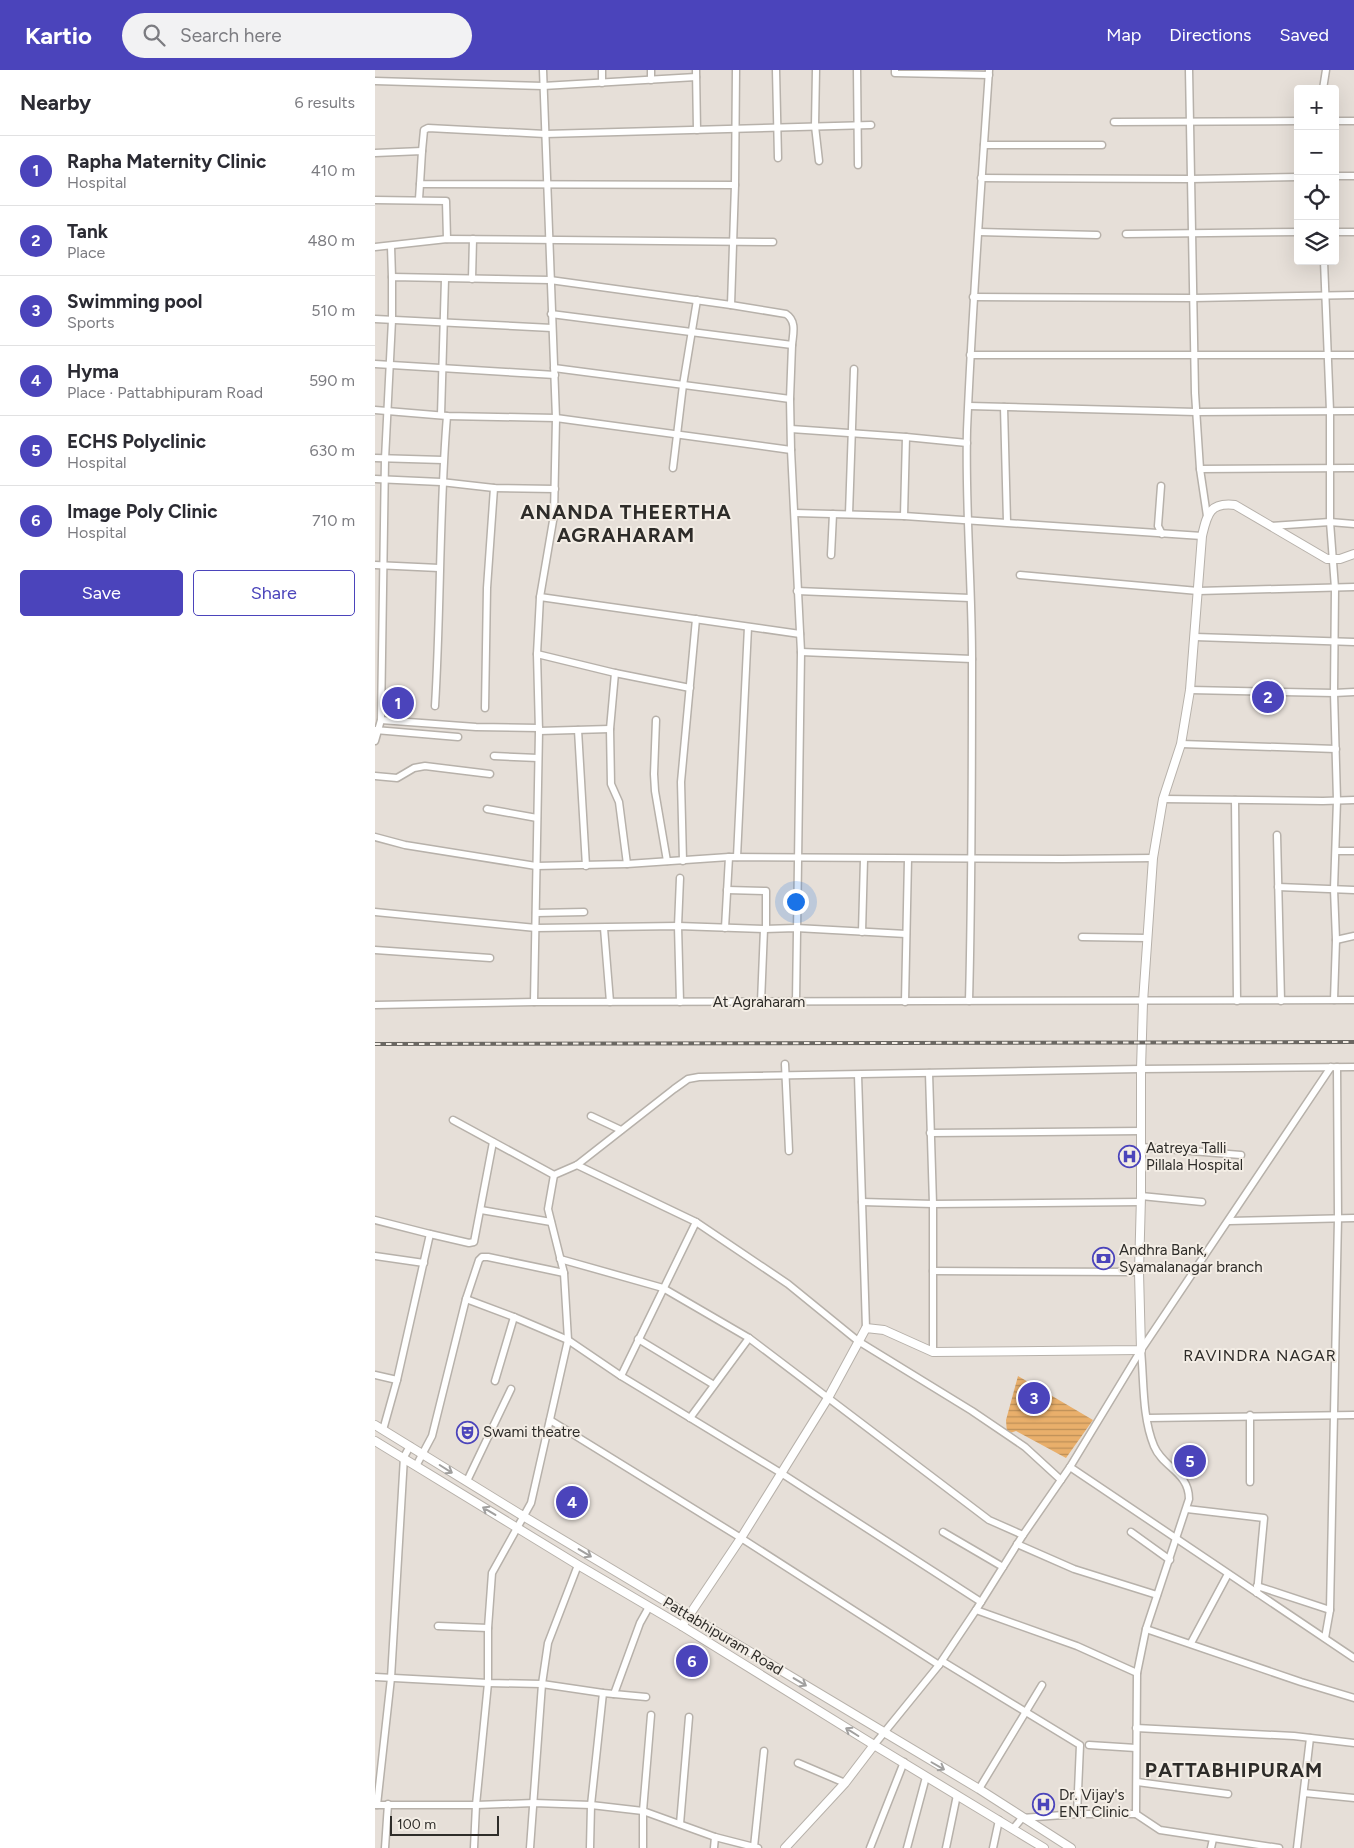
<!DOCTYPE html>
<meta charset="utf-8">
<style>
body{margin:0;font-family:Figtree,sans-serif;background:#f2f2f3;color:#2b2b33}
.controls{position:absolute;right:15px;top:15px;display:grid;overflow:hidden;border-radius:5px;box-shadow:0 5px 20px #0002}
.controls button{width:45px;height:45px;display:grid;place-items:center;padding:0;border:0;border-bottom:1px solid #e1e1e2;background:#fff;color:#2b2b33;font:25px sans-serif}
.scale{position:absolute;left:15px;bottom:12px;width:109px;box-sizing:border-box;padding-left:5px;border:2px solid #2e2c29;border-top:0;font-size:14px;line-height:18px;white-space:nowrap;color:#2e2c29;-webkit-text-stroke:4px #f3ede5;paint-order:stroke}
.you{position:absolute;left:420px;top:831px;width:18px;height:18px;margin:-12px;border:4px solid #fff;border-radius:50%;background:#1a73e8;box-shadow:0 0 0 8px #1a73e833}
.badge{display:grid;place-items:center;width:32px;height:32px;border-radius:50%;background:#4b44bb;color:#fff;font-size:16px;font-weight:700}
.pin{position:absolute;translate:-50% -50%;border:2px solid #fff;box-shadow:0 1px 5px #0006}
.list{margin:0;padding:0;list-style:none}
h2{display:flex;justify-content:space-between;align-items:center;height:65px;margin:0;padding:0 20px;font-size:21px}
h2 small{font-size:16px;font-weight:400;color:#7c7c81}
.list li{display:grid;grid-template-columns:32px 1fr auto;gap:15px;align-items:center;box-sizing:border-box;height:70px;padding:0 20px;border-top:1px solid #e1e1e2}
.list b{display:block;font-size:19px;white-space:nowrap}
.list p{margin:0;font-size:16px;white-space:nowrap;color:#7c7c81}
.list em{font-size:16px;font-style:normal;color:#7c7c81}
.actions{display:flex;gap:10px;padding:15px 20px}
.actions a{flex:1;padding:11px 0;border:1px solid #4b44bb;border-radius:5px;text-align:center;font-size:18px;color:#4b44bb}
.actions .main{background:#4b44bb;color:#fff}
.icon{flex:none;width:28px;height:28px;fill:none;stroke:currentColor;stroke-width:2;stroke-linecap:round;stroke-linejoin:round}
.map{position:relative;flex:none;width:979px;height:1778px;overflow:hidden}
header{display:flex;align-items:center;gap:30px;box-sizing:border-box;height:70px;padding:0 25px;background:#4b44bb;color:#fff}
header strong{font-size:24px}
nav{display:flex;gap:28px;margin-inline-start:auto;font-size:18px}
.search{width:350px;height:45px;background:#f2f2f3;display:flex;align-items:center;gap:12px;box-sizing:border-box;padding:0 18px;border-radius:28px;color:#7c7c81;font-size:19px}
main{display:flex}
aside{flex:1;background:#fff}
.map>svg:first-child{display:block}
.water{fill:url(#water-rules)}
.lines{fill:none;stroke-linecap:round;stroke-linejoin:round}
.minor-casing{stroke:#b7b1aa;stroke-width:9}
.tertiary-casing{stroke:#b7b1aa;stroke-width:10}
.minor{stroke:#fff;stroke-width:6}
.tertiary{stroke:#fff;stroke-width:8}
.rail-casing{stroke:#6a6762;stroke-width:4}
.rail{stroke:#f3ede5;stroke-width:2;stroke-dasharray:5.5;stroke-linecap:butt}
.oneway{stroke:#a1a09f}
.labels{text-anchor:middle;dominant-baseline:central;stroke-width:4;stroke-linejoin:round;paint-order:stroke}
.street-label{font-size:15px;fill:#2e2c29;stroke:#f3ede5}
.poi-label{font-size:15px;fill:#2e2c29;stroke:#f3ede5;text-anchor:start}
.neighbourhood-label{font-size:16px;letter-spacing:1px;fill:#2e2c29;stroke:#f3ede5}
.district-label{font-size:20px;font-weight:bold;letter-spacing:1px;fill:#2e2c29;stroke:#f3ede5}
</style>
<header>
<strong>Kartio</strong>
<div class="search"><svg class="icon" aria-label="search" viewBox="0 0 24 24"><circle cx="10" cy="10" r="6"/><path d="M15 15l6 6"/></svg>Search here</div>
<nav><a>Map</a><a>Directions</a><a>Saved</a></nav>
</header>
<main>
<aside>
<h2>Nearby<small>6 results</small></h2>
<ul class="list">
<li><span class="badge">1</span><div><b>Rapha Maternity Clinic</b><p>Hospital</p></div><em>410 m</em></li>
<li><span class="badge">2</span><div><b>Tank</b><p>Place</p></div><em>480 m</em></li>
<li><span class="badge">3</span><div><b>Swimming pool</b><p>Sports</p></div><em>510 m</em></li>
<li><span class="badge">4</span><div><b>Hyma</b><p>Place · Pattabhipuram Road</p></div><em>590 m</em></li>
<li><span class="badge">5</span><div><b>ECHS Polyclinic</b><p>Hospital</p></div><em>630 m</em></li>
<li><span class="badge">6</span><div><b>Image Poly Clinic</b><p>Hospital</p></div><em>710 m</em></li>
</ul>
<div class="actions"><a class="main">Save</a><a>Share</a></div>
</aside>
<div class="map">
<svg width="979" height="1778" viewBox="0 0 979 1778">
<defs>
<pattern id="water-rules" width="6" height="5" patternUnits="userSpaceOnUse" patternTransform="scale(1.25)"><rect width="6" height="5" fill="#e9af6b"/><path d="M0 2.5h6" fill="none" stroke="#bd8f58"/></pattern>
</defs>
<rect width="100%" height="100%" fill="#e6dfd8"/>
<path class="water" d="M643 1306 718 1350 691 1388 641 1361 632 1364 631 1350Z"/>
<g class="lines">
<defs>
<g id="minor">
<path d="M321 0 322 60"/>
<path d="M401 0 403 88"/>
<path d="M441 0 440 56 444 91"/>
<path d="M482 0 483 95"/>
<path d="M520 0V3L614 5"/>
<path d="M814 0 820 323 825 399 832 446"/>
<path d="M276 10V0"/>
<path d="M0 11 168 16 321 7"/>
<path d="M227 13V0"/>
<path d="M948 19 951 0"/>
<path d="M960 51H979"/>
<path d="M739 52 923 51"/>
<path d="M609 75H727"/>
<path d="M47 81 49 60 53 58 170 64 496 55"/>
<path d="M0 83 47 81 45 114 360 115"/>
<path d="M960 106H979"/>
<path d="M606 108 815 109 923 107"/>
<path d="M44 129 45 114"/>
<path d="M0 130 71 131 72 169"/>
<path d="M604 162 722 165"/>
<path d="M960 162H979"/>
<path d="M751 164 923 162"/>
<path d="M16 176 17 207"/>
<path d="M0 177 72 169 398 172"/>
<path d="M949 191 955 341V452L960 518 959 623 962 730 959 819 961 870 959 930"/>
<path d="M97 209 98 169"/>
<path d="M598 227 818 228 979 225"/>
<path d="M356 235 411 244C422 251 418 264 417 275"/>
<path d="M176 244 417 275 415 329 416 380 426 582 421 932"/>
<path d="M0 249 177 258"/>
<path d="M595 285H979"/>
<path d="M0 294 180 305"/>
<path d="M179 298 415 329"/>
<path d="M594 336 821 342 979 341"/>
<path d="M629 337 632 452"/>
<path d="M0 340 72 346 181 348 416 380"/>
<path d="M66 345 70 209"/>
<path d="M416 359 531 367 592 373"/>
<path d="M0 388 68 390"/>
<path d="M298 398 308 315 322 230"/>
<path d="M825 399 979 398"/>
<path d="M0 409 66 412 119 418 180 419"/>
<path d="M786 416 783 456 787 464"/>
<path d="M420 443 529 446 827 466"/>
<path d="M474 444 479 299"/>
<path d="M529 446 531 367"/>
<path d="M896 456 955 452 979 454"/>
<path d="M456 485 458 444"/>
<path d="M0 495 64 498"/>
<path d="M645 505 823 521 979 517"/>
<path d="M422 521 595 528"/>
<path d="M165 527 425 564"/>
<path d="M820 567 979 572"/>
<path d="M426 582 597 589"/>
<path d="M162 584 240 603 315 618"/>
<path d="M240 603 235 659 236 714 244 732 252 794"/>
<path d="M815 620 959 623 979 622"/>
<path d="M60 636C66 539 64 443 72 346"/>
<path d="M110 638 112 518 119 418"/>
<path d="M6 650 101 657 164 658"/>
<path d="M281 650 279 704 280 721 292 791"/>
<path d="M0 660 83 667"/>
<path d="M203 660 211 796"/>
<path d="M164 661 235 659"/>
<path d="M0 671 6 650 10 389 17 250V207L175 210 356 235 360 115 361 0"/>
<path d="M806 674 961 679"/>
<path d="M119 686 163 688"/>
<path d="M0 706 22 708 39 698 50 696 115 704"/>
<path d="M788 729 948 731 979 730"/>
<path d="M860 730 862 931"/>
<path d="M112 739 162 748"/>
<path d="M902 765 906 931"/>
<path d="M0 767 30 775 161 796 252 794 354 787 687 789 778 788"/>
<path d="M961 781H979"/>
<path d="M362 787 373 557"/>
<path d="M308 791 306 712 321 549"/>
<path d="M903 817 979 820"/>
<path d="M352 820 391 821V859"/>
<path d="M0 842 161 858 303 856 389 859 421 858 531 864"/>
<path d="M161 843 209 842"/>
<path d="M229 858 235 932"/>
<path d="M350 858 354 787"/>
<path d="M487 862 489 789"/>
<path d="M707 867 772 868"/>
<path d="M961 870 979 866"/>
<path d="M0 880 115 888"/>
<path d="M594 931C597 817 597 703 597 589 597 512 590 436 592 360 597 240 606 120 614 0"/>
<path d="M159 932 164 661 162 584 165 527 179 445 181 348 168 0"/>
<path d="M305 932 303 856 305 808"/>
<path d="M386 932 389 859"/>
<path d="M530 932 533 789"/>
<path d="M0 935 159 932 979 930"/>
<path d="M410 994 414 1081"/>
<path d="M554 1003 558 1134V1282"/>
<path d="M483 1005 491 1258"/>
<path d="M216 1046 246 1060"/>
<path d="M78 1050 179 1105 202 1095 299 1019 313 1009 324 1007 766 999 979 997"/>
<path d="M555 1063 766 1061"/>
<path d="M766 1077 866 1085"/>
<path d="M202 1095 321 1152 413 1214 483 1271 597 1341 650 1377 686 1410"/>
<path d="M766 1126 827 1132"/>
<path d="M487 1132 558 1134 766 1132"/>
<path d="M106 1140 176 1152"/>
<path d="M0 1150 55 1164"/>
<path d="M854 1151 979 1148"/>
<path d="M0 1186 49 1193"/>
<path d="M185 1189 288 1218 374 1268 614 1450 648 1465"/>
<path d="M558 1201 764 1202"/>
<path d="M91 1229 139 1247 193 1270 246 1306 406 1403 606 1532"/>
<path d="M263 1269 339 1315"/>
<path d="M0 1305 22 1310"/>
<path d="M246 1306 321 1152"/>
<path d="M120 1311 139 1247"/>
<path d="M875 1345V1412"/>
<path d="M315 1348 374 1268"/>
<path d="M772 1348 979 1345"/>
<path d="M175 1350 366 1468 564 1595"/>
<path d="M8 1360 22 1310 55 1164 94 1173 99 1172 118 1072"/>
<path d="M41 1396 57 1366 91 1229 104 1190 107 1187H113L189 1203"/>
<path d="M695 1397 979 1588"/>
<path d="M92 1411 136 1319"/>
<path d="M812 1439 889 1448 882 1523"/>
<path d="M568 1462 628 1497"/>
<path d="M756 1462 795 1490"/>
<path d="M642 1474 699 1499 782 1525"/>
<path d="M882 1516 955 1540"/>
<path d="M601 1540 702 1576 762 1603"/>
<path d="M63 1556 113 1558"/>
<path d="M771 1559 926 1612 979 1628"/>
<path d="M950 1568 955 1540 963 1148 962 997"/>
<path d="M816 1573 853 1504"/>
<path d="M567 1591 705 1675 702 1744"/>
<path d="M0 1607 113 1613 167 1614 228 1623 271 1627"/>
<path d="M239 1624 265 1553 274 1537"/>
<path d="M761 1658 919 1666 979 1673"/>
<path d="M499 1675 564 1595 601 1540 648 1465 695 1397 766 1280 956 997"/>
<path d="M714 1675 761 1678"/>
<path d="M423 1693 470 1713"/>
<path d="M762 1712 853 1724"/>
<path d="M604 1719 667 1615"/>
<path d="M929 1723 979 1728"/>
<path d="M0 1735H101L159 1733 216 1735 268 1741 340 1767 383 1778"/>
<path d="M2 1735 16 1608 29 1387 35 1376"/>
<path d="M761 1744 762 1603 771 1559 814 1429C814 1402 788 1398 779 1376 767 1347 769 1311 766 1280"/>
<path d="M305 1754 314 1647"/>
<path d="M638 1759 647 1748 702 1744H761L785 1760 904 1778"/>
<path d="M379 1777 389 1681"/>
<path d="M10 1778 13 1734"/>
<path d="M99 1778 101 1735 113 1613V1558L117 1503 156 1433 193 1270 189 1203 173 1139 179 1105"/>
<path d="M155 1778 167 1614 173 1573 203 1495"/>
<path d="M215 1778 216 1735 228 1623"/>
<path d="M268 1778V1741L276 1645"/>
<path d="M339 1778 340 1767"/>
<path d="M495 1778 529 1692"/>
<path d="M532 1778 551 1707"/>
<path d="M571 1778 582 1725"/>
<path d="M618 1778 624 1750"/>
<path d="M836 1778 838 1769"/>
<path d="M922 1778 935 1668"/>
</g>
<g id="tertiary">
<path d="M0 1355 148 1446 604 1719 696 1778"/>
<path d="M0 1371 203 1495 307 1556 499 1675 669 1778"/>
<path d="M307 1556 366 1468 453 1328 491 1258 509 1260 558 1282 766 1280 764 1202 766 1126V999L768 932 778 788 788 729 806 674 815 620 827 466C832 445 834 432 860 435L952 489H965L979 484"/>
<path d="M410 1778 470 1713 499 1675"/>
</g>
</defs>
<use href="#minor" class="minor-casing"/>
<use href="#tertiary" class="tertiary-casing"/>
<use href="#minor" class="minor"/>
<use href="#tertiary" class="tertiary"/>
<defs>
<path id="rail" d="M0 974 979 972"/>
</defs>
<use href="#rail" class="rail-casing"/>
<use href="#rail" class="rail"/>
</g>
<defs><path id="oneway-shaft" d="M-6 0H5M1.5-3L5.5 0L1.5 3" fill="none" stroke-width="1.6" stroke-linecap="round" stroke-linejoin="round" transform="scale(1.25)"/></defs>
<g class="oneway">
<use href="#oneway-shaft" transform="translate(71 1399) rotate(32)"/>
<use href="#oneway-shaft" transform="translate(114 1441) rotate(-149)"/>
<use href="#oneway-shaft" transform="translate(210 1483) rotate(31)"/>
<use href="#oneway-shaft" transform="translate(425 1612) rotate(31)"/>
<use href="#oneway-shaft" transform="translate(477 1662) rotate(-148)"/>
<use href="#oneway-shaft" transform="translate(563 1696) rotate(30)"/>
</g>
<defs>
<symbol id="hospital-ring" viewBox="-11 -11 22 22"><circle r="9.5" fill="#f3ede5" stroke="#4b44bb" stroke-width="1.5"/><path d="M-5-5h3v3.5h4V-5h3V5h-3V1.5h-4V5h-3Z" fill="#4b44bb"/></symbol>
<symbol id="bank-ring" viewBox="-11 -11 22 22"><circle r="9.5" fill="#f3ede5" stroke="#4b44bb" stroke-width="1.5"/><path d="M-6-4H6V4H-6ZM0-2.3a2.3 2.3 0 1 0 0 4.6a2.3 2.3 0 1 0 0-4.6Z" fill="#4b44bb"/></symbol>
<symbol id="theatre-ring" viewBox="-11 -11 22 22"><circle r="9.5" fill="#f3ede5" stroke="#4b44bb" stroke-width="1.5"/><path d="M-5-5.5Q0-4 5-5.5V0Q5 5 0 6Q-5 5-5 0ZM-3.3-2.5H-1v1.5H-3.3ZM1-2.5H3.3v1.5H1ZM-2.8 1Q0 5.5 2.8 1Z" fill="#4b44bb"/></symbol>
</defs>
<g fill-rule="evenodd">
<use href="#hospital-ring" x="742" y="1074" width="25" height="25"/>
<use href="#bank-ring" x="716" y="1176" width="25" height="25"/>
<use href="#theatre-ring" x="80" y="1350" width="25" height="25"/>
<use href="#hospital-ring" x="656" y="1722" width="25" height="25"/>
</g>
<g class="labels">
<g class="street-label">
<text x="384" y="932">At Agraharam</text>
<text transform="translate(348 1566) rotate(31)">Pattabhipuram Road</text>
</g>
<g class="poi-label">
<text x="771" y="1078">Aatreya Talli<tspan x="771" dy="17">Pillala Hospital</tspan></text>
<text x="744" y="1180">Andhra Bank,<tspan x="744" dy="17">Syamalanagar branch</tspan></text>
<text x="108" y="1362">Swami theatre</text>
<text x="684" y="1725">Dr. Vijay's<tspan x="684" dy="17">ENT Clinic</tspan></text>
</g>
<g class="neighbourhood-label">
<text x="885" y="1285">RAVINDRA NAGAR</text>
</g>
<g class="district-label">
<text x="251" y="442">ANANDA THEERTHA<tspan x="251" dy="23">AGRAHARAM</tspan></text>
<text x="859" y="1700">PATTABHIPURAM</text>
</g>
</g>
</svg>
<div class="controls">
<button>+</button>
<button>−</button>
<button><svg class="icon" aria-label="locate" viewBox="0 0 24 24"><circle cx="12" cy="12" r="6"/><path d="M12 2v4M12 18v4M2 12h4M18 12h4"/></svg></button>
<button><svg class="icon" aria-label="layers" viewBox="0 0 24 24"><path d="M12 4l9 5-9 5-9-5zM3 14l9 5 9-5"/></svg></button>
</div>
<div class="scale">100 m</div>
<div class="you"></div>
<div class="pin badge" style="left:23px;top:633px">1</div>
<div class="pin badge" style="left:893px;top:627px">2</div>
<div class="pin badge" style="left:659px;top:1328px">3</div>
<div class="pin badge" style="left:197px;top:1432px">4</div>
<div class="pin badge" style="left:815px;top:1391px">5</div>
<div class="pin badge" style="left:317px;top:1591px">6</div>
</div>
</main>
